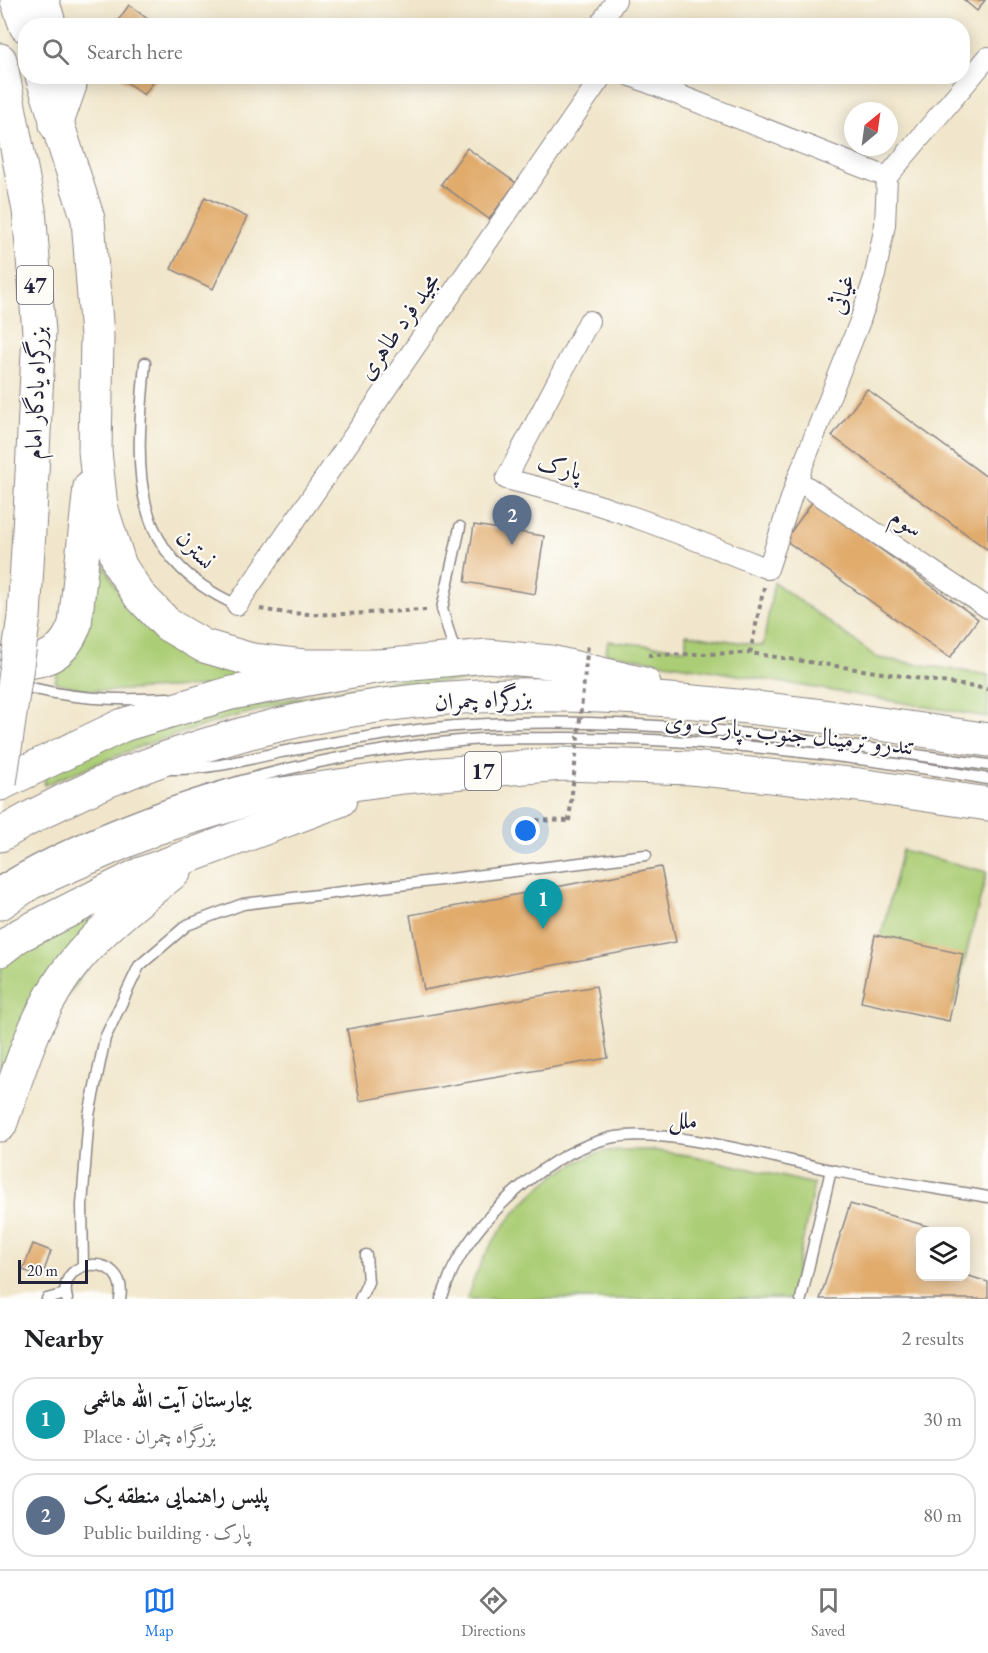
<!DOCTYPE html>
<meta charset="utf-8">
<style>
body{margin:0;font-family:"EB Garamond",Amiri,serif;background:#f6f6f6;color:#202124}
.controls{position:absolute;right:18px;bottom:18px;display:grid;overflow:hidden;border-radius:12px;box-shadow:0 3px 15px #0003}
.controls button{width:54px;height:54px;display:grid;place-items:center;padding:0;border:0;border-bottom:2px solid #e0e0e0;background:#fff;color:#202124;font:30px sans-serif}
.compass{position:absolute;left:844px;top:102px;width:54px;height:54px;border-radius:50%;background:#fff;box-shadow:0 3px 15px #0003;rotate:29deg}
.scale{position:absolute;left:18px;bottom:15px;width:70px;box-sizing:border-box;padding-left:6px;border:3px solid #22223b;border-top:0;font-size:16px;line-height:21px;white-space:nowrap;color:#22223b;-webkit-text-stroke:4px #fdfcf7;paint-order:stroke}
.you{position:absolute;left:526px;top:831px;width:21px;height:21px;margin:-15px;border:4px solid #fff;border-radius:50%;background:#1a73e8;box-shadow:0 0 0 9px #1a73e833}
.badge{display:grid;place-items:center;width:39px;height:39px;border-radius:50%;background:#1a73e8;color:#fff;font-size:20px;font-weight:700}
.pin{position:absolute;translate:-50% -50px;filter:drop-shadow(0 2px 3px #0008)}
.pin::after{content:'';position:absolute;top:32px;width:21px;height:18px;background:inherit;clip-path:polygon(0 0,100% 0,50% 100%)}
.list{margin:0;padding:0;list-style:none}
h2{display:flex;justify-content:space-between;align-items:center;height:78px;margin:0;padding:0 24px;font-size:26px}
h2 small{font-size:20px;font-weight:400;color:#757577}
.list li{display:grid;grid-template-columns:39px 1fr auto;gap:18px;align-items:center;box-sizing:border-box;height:84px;margin:0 12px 12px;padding:0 12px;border:2px solid #e0e0e0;border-radius:24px}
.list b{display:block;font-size:22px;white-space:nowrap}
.list p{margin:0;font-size:20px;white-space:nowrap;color:#757577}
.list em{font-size:20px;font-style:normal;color:#757577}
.icon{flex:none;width:33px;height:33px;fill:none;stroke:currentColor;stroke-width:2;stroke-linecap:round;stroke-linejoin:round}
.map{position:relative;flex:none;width:988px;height:1299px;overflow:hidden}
.search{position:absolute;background:#fff;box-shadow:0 3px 15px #0003;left:18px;right:18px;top:18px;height:66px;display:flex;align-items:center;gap:15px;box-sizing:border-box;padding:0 21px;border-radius:24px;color:#757577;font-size:22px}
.sheet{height:270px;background:#fff}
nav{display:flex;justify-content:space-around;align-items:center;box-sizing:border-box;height:84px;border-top:2px solid #e0e0e0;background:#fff;font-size:16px;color:#757577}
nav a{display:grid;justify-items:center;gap:3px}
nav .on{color:#1a73e8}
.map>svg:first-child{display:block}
.green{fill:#abcd75;stroke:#667858;stroke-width:1.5}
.building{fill:#e1ab6c}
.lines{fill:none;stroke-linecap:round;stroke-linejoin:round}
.lane-casing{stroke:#8a8483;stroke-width:13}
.street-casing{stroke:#8a8483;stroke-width:22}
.highway-casing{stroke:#8a8483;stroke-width:35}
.path{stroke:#8a8483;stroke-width:4;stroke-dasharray:4.5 4.5;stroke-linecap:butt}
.lane{stroke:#fff;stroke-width:10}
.street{stroke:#fff;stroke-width:20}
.highway{stroke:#fff;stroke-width:33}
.highway-bridge-casing{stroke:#8a8483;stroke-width:35;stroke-linecap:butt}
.path-bridge{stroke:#8a8483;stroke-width:4;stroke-dasharray:4.5 4.5;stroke-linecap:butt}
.highway-bridge{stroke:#fff;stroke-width:33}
.labels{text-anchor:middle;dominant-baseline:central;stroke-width:4.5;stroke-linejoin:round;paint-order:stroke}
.shield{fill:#fdfcf7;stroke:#646373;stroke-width:1.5}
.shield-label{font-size:22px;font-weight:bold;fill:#22223b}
.street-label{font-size:24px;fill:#22223b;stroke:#fdfcf7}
</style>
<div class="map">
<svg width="988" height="1299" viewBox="0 0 988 1299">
<rect width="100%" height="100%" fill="#fdfcf7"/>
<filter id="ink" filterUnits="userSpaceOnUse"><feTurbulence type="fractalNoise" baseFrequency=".0167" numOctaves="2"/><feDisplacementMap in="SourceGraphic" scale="12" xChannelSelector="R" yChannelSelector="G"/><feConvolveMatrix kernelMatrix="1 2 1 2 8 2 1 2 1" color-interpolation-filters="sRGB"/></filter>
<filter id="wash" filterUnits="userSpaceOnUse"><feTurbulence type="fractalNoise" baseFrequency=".008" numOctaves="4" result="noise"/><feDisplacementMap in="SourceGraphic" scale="24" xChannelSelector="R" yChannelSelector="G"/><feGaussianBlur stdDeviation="1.35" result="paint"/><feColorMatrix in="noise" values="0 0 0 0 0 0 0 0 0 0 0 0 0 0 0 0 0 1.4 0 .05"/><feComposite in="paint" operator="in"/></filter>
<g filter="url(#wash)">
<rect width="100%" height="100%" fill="#f1e6cb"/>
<g class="green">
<path d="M92 540C102 560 112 582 124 601 153 646 207 659 254 674L229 685 107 691 81 689 55 682 57 673 76 651Z"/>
<path d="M774 582 878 658 988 675V717L606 653 608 641 686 649V634L763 646Z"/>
<path d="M489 663 571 677 418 683 322 694 225 719 144 745 44 785 46 768 166 721Z"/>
<path d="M902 850 987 872 953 1006 869 985Z"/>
<path d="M145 881 0 1096V965Z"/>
<path d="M650 1150 694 1156 814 1184 791 1299H467C485 1238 537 1173 599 1153 614 1148 634 1151 650 1150Z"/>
</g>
<g id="blocks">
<g class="building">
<path d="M964 0H985L977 11Z"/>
<path d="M129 5 157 26H114Z"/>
<path d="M118 76H158L144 95Z"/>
<path d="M467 148 516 183 489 219 441 184Z"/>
<path d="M205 197 247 217 213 289 171 269Z"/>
<path d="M867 389 988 478V550L832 436Z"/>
<path d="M813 501 978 619 950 658 785 540Z"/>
<path d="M474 525 544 536 535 594 465 582Z"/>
<path d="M661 867 676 942 424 990 410 915Z"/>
<path d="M875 935 963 954 949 1021 861 1002Z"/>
<path d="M596 986 608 1058 360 1101 347 1029Z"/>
<path d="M850 1204 934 1228 933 1232H920V1276L966 1275 988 1282V1299H820Z"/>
<path d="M33 1244 51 1251 42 1277 23 1270Z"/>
</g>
</g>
</g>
<g filter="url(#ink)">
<use href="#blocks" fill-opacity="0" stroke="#8a8483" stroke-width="1.5"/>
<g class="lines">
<defs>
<g id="lane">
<path d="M145 363C136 467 125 555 237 605"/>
<path d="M456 656 442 609 460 527"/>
<path d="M17 684C67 699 115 701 168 698"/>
<path d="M170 769C208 770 244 760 281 752 343 741 407 729 470 725 644 714 816 741 988 765"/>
<path d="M0 881C54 848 112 824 171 803 268 769 368 749 470 740 499 737 528 739 557 738 701 737 846 754 988 779"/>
<path d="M83 1266 82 1205 89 1115 105 1038 139 966 187 925 243 904 646 855"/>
<path d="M47 1299 65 1294"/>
<path d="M67 1299C55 1255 129 1252 120 1299"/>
<path d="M360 1299 368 1282 366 1255"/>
<path d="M441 1299C446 1288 449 1276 455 1265 484 1211 550 1152 610 1138 664 1126 774 1158 831 1170 883 1181 936 1188 988 1197"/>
<path d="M801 1299 831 1170"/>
</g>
<g id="street">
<path d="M599 26 616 0"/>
<path d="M631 76 887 177"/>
<path d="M589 321 506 479C599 501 679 533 768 569L797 480 860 321 875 275 885 225 887 177 988 57"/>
<path d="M797 480 988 608"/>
<path d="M237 605 602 76"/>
</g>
<g id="highway">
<path d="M17 0 26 26"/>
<path d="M42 0 50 26"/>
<path d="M0 60 29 210 39 332 30 513"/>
<path d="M42 76 88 219 97 336 95 451 101 507 120 566 139 595 168 625 204 646 252 660 304 666H380"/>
<path d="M56 125 70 85 67 76"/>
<path d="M0 663C36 663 62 662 75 624L90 487"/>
<path d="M0 784 123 725 231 693 380 666 487 656 551 662 644 684"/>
<path d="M0 835C149 747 338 698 511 695 670 692 831 716 988 740"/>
<path d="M0 903 30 883 156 828 253 798 403 777 563 764 691 768 859 785 988 804"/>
<path d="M0 950 18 936 141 874 340 800"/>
<path d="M0 1125C16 1080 30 1031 55 990 83 942 133 904 175 871"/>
</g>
</defs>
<use href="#lane" class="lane-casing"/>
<use href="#street" class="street-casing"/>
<use href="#highway" class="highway-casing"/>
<g class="path">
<path d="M764 587 750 653 988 689"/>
<path d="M260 609C313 619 372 612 426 610"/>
<path d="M648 655 750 653"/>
<path d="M536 820 569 821"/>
</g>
<use href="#lane" class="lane"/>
<use href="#street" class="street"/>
<use href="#highway" class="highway"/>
<defs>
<path id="highway-bridge" d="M0 783 24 617 30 513"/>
</defs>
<use href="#highway-bridge" class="highway-bridge-casing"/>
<path class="path-bridge" d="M569 821 588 644"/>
<use href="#highway-bridge" class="highway-bridge"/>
</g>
</g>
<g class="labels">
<g class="shield">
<rect x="17" y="266" width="36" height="38" rx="4.5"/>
<rect x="465" y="752" width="36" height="38" rx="4.5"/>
</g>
<g class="shield-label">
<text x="35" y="285">47</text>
<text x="483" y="771">17</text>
</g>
<g class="street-label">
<text transform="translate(841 294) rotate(-72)">غیاثی</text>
<text transform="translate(398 326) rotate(-55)">مجید فرد طاهری</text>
<text transform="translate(35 393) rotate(-88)">بزرگراه یادگار امام</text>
<text transform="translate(560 466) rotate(15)">پارک</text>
<text transform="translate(907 522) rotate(34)">سوم</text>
<text transform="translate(196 549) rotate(47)">نسترن</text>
<text transform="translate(483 699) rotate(-3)">بزرگراه چمران</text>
<text transform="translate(790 733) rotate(6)">تندرو ترمینال جنوب ـ پارک وی</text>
<text transform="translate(684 1119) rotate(8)">ملل</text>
</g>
</g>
</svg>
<div class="controls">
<button><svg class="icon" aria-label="layers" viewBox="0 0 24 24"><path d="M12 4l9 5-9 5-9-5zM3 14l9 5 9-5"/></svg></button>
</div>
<svg class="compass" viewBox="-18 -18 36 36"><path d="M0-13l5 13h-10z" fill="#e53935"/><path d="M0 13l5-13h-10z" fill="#757577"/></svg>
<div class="scale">20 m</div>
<div class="you"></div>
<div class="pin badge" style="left:543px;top:929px;background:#0f9aa8">1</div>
<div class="pin badge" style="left:512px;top:545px;background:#5c6f8a">2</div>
<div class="search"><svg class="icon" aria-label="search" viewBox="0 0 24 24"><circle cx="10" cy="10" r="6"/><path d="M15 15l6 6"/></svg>Search here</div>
</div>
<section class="sheet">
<h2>Nearby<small>2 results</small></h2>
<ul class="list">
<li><span class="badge" style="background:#0f9aa8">1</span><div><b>بیمارستان آیت الله هاشمی</b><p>Place · بزرگراه چمران</p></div><em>30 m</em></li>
<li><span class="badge" style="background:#5c6f8a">2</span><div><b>پلیس راهنمایی منطقه یک</b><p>Public building · پارک</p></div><em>80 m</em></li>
</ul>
</section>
<nav>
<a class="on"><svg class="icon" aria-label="map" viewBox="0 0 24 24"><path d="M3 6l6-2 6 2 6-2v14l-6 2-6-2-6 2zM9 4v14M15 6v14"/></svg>Map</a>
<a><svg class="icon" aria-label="directions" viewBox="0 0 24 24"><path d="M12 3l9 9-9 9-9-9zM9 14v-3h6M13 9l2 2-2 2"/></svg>Directions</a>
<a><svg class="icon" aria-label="saved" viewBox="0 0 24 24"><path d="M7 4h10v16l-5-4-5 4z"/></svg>Saved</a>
</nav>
